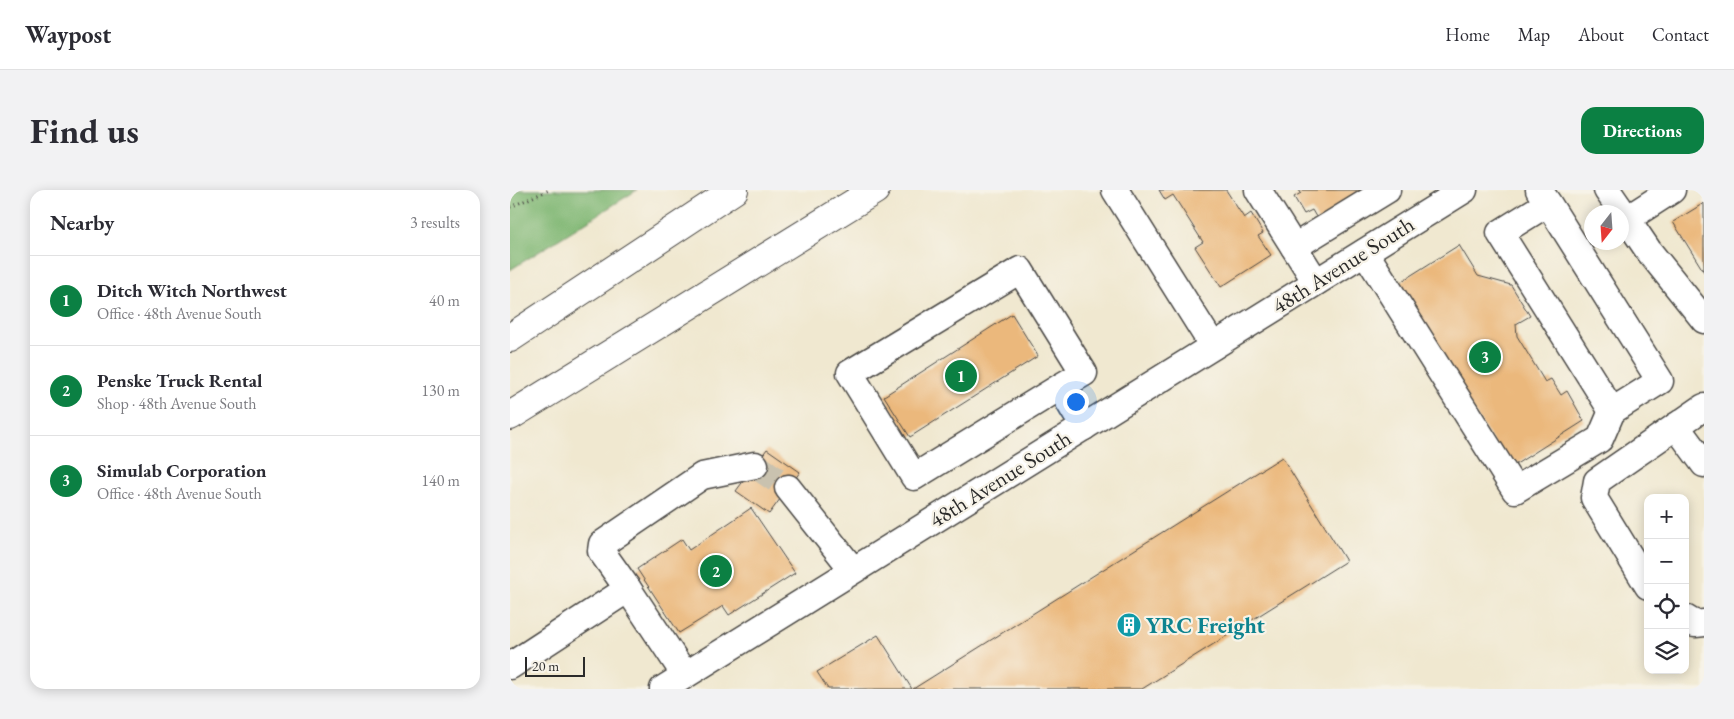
<!DOCTYPE html>
<meta charset="utf-8">
<style>
body{margin:0;font-family:"EB Garamond",serif;background:#f2f2f3;color:#2b2b33}
.controls{position:absolute;right:15px;bottom:15px;display:grid;overflow:hidden;border-radius:10px;box-shadow:0 2px 12px #0003}
.controls button{width:45px;height:45px;display:grid;place-items:center;padding:0;border:0;border-bottom:1px solid #e1e1e2;background:#fff;color:#2b2b33;font:25px sans-serif}
.compass{position:absolute;left:1074px;top:15px;width:45px;height:45px;border-radius:50%;background:#fff;box-shadow:0 2px 12px #0003;rotate:197deg}
.scale{position:absolute;left:15px;bottom:12px;width:60px;box-sizing:border-box;padding-left:5px;border:2px solid #2b2b2b;border-top:0;font-size:14px;line-height:18px;white-space:nowrap;color:#2b2b2b;-webkit-text-stroke:4px #f7f3e8;paint-order:stroke}
.you{position:absolute;left:565px;top:211px;width:18px;height:18px;margin:-12px;border:4px solid #fff;border-radius:50%;background:#1a73e8;box-shadow:0 0 0 8px #1a73e833}
.badge{display:grid;place-items:center;width:32px;height:32px;border-radius:50%;background:#0b8043;color:#fff;font-size:16px;font-weight:700}
.pin{position:absolute;translate:-50% -50%;border:2px solid #fff;box-shadow:0 1px 5px #0006}
.list{margin:0;padding:0;list-style:none}
h2{display:flex;justify-content:space-between;align-items:center;height:65px;margin:0;padding:0 20px;font-size:21px}
h2 small{font-size:16px;font-weight:400;color:#7c7c81}
.list li{display:grid;grid-template-columns:32px 1fr auto;gap:15px;align-items:center;box-sizing:border-box;height:90px;padding:0 20px;border-top:1px solid #e1e1e2}
.list b{display:block;font-size:19px;white-space:nowrap}
.list p{margin:0;font-size:16px;white-space:nowrap;color:#7c7c81}
.list em{font-size:16px;font-style:normal;color:#7c7c81}
.icon{flex:none;width:28px;height:28px;fill:none;stroke:currentColor;stroke-width:2;stroke-linecap:round;stroke-linejoin:round}
.map{position:relative;flex:none;width:1194px;height:499px;overflow:hidden;border-radius:15px}
header{display:flex;align-items:center;gap:30px;box-sizing:border-box;height:70px;padding:0 25px;background:#fff;border-bottom:1px solid #e1e1e2}
header strong{font-size:24px}
nav{display:flex;gap:28px;margin-inline-start:auto;font-size:18px}
.intro{display:flex;align-items:center;justify-content:space-between;box-sizing:border-box;height:120px;padding:0 30px}
h1{margin:0;font-size:35px}
.button{padding:12px 22px;border-radius:15px;background:#0b8043;color:#fff;font-size:18px;font-weight:700}
main{display:flex;gap:30px;padding:0 30px}
aside{flex:1;background:#fff;border-radius:15px;box-shadow:0 2px 12px #0003}
.map>svg:first-child{display:block}
.forest{fill:#81b874;stroke:#567250}
.building{fill:#ebb87b}
.lines{fill:none;stroke-linecap:round;stroke-linejoin:round}
.minor-tunnel{stroke:#c9c2af;stroke-width:26;stroke-dasharray:26 13;stroke-linecap:butt}
.minor-casing{stroke:#494744;stroke-width:29}
.highway-casing{stroke:#494744;stroke-width:30}
.path{stroke:#494744;stroke-width:3;stroke-dasharray:1 4;stroke-linecap:butt}
.minor{stroke:#fff;stroke-width:26}
.highway{stroke:#fff;stroke-width:28}
.labels{text-anchor:middle;dominant-baseline:central;stroke-width:4.5;stroke-linejoin:round;paint-order:stroke}
.street-label{font-size:22px;fill:#2b2b2b;stroke:#f7f3e8}
.culture-label{font-size:22px;font-weight:bold;fill:#0d838f;stroke:#f7f3e8;text-anchor:start}
</style>
<header>
<strong>Waypost</strong>
<nav><a>Home</a><a>Map</a><a>About</a><a>Contact</a></nav>
</header>
<div class="intro"><h1>Find us</h1><a class="button">Directions</a></div>
<main>
<aside>
<h2>Nearby<small>3 results</small></h2>
<ul class="list">
<li><span class="badge">1</span><div><b>Ditch Witch Northwest</b><p>Office · 48th Avenue South</p></div><em>40 m</em></li>
<li><span class="badge">2</span><div><b>Penske Truck Rental</b><p>Shop · 48th Avenue South</p></div><em>130 m</em></li>
<li><span class="badge">3</span><div><b>Simulab Corporation</b><p>Office · 48th Avenue South</p></div><em>140 m</em></li>
</ul>
</aside>
<div class="map">
<svg width="1194" height="499" viewBox="0 0 1194 499">
<rect width="100%" height="100%" fill="#f7f3e8"/>
<filter id="ink" filterUnits="userSpaceOnUse"><feTurbulence type="fractalNoise" baseFrequency=".02" numOctaves="2"/><feDisplacementMap in="SourceGraphic" scale="10" xChannelSelector="R" yChannelSelector="G"/><feConvolveMatrix kernelMatrix="1 2 1 2 8 2 1 2 1" color-interpolation-filters="sRGB"/></filter>
<filter id="wash" filterUnits="userSpaceOnUse"><feTurbulence type="fractalNoise" baseFrequency=".0096" numOctaves="4" result="noise"/><feDisplacementMap in="SourceGraphic" scale="20" xChannelSelector="R" yChannelSelector="G"/><feGaussianBlur stdDeviation="1.12" result="paint"/><feColorMatrix in="noise" values="0 0 0 0 0 0 0 0 0 0 0 0 0 0 0 0 0 1.4 0 .05"/><feComposite in="paint" operator="in"/></filter>
<g filter="url(#wash)">
<rect width="100%" height="100%" fill="#f0e8d0"/>
<path class="forest" d="M0 0H127L0 80Z"/>
<g id="blocks">
<g class="building">
<path d="M649 0H716L734 28 741 23 753 43 748 46 761 65 711 97 685 57 693 52 663 5 655 10Z"/>
<path d="M789 0H861L809 32 802 20 794 24 784 7 791 3Z"/>
<path d="M1194 13V82L1163 32Z"/>
<path d="M949 55 968 86 1001 95 1020 126 1006 134 1007 146 1035 192 1041 189 1051 205 1057 201 1074 231 1000 278 884 96Z"/>
<path d="M502 124 528 166 400 247 374 206Z"/>
<path d="M257 259 290 282 259 324 226 301Z"/>
<path d="M772 267 836 371 632 499H403Z"/>
<path d="M241 318 285 383 219 425 213 416 169 443 127 379 172 349 179 360Z"/>
<path d="M368 445 402 499H318L307 482Z"/>
</g>
</g>
</g>
<g filter="url(#ink)">
<use href="#blocks" fill-opacity="0" stroke="#494744" stroke-width="1"/>
<g class="lines">
<path class="minor-tunnel" d="M245 275 278 298"/>
<defs>
<g id="minor">
<path d="M605 0 703 156"/>
<path d="M748 0 806 92"/>
<path d="M1029 0 1038 13 1150 191 1102 221 990 43 1038 13"/>
<path d="M1097 0 1117 29"/>
<path d="M1162 0 1117 29 1138 60 1194 130"/>
<path d="M784 57 877 0"/>
<path d="M855 62 1005 300 1090 249 1102 221"/>
<path d="M550 197 404 287 340 183 510 80 574 183 550 197 574 237"/>
<path d="M1166 236 1194 274"/>
<path d="M278 298 343 380"/>
<path d="M1138 396 1084 308 1087 291 1194 217"/>
<path d="M118 399 91 361 92 354 192 286 245 275"/>
<path d="M1175 428 1185 434 1194 433"/>
<path d="M0 476 118 399 175 485"/>
<path d="M153 499 954 0"/>
</g>
<g id="highway">
<path d="M0 148 224 0"/>
<path d="M0 226 365 0"/>
</g>
</defs>
<use href="#minor" class="minor-casing"/>
<use href="#highway" class="highway-casing"/>
<path class="path" d="M0 17 39 0"/>
<use href="#minor" class="minor"/>
<use href="#highway" class="highway"/>
</g>
</g>
<defs>
<symbol id="building-disc" viewBox="-11 -11 22 22"><circle r="9.5" fill="#0f9aa8" stroke="#f7f3e8"/><path d="M-4-6H4V6H1V3H-1V6H-4ZM-2.5-4.3h1.7v1.8h-1.7ZM.8-4.3h1.7v1.8H.8ZM-2.5-1h1.7V.8h-1.7ZM.8-1h1.7V.8H.8Z" fill="#fff"/></symbol>
</defs>
<g fill-rule="evenodd">
<use href="#building-disc" x="605" y="421" width="28" height="28"/>
</g>
<g class="labels">
<g class="street-label">
<text transform="translate(833 75) rotate(-32)">48th Avenue South</text>
<text transform="translate(490 289) rotate(-32)">48th Avenue South</text>
</g>
<g class="culture-label">
<text x="636" y="435">YRC Freight</text>
</g>
</g>
</svg>
<div class="controls">
<button>+</button>
<button>−</button>
<button><svg class="icon" aria-label="locate" viewBox="0 0 24 24"><circle cx="12" cy="12" r="6"/><path d="M12 2v4M12 18v4M2 12h4M18 12h4"/></svg></button>
<button><svg class="icon" aria-label="layers" viewBox="0 0 24 24"><path d="M12 4l9 5-9 5-9-5zM3 14l9 5 9-5"/></svg></button>
</div>
<svg class="compass" viewBox="-18 -18 36 36"><path d="M0-13l5 13h-10z" fill="#e53935"/><path d="M0 13l5-13h-10z" fill="#7c7c81"/></svg>
<div class="scale">20 m</div>
<div class="you"></div>
<div class="pin badge" style="left:451px;top:186px">1</div>
<div class="pin badge" style="left:206px;top:381px">2</div>
<div class="pin badge" style="left:975px;top:167px">3</div>
</div>
</main>
